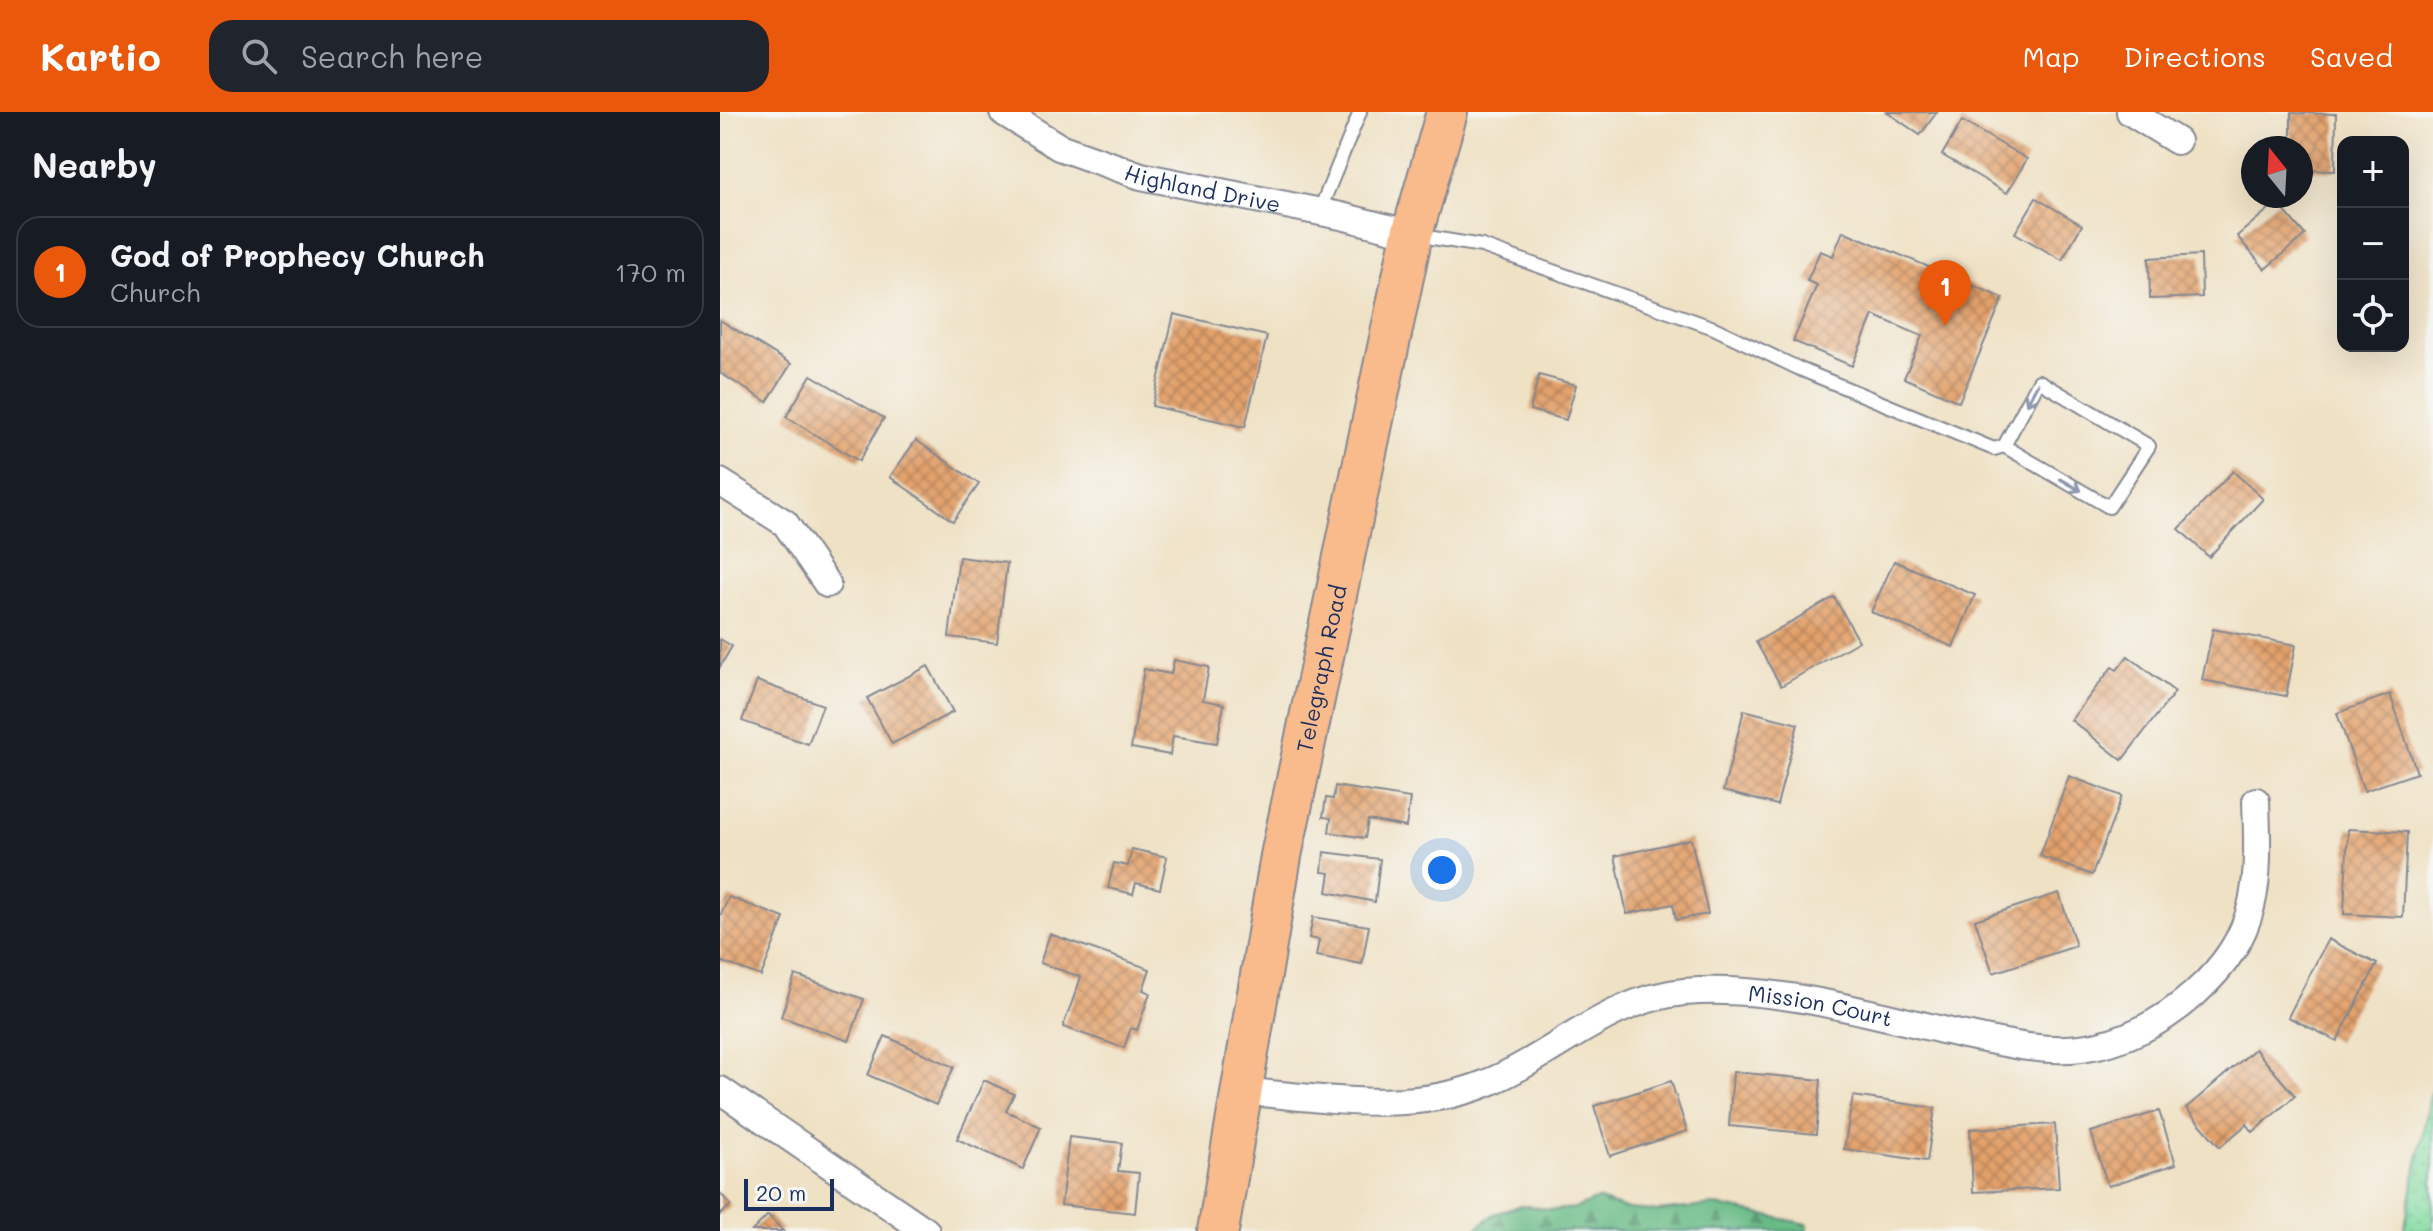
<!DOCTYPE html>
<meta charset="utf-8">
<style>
body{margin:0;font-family:Mali,sans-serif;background:#20242c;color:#f1f3f6}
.controls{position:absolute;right:24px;top:24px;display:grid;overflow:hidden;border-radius:16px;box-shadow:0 8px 32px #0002}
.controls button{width:72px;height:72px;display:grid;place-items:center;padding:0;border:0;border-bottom:2px solid #363941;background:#171b24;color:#f1f3f6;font:40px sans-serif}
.compass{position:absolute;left:1521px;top:24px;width:72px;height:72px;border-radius:50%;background:#171b24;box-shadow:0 8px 32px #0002;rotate:342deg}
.scale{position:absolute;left:24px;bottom:20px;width:90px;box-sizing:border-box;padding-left:8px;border:4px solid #1b2f5e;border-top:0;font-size:22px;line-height:28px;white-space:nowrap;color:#1b2f5e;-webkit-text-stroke:6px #f6f6f2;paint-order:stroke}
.you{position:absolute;left:722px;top:758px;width:28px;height:28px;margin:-20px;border:6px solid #fff;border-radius:50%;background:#1a73e8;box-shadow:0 0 0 12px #1a73e833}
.badge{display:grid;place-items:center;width:52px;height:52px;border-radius:50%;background:#ea580c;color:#fff;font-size:26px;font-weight:700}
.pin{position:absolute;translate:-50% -66px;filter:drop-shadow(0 2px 4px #0008)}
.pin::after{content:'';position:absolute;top:42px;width:28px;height:24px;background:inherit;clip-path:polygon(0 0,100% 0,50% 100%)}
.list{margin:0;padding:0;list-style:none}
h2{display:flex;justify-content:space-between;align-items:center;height:104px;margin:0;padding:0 32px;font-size:34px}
h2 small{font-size:26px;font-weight:400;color:#9ea1a6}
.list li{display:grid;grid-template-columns:52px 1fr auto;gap:24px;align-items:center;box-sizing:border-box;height:112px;margin:0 16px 16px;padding:0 16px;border:2px solid #363941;border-radius:24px}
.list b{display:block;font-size:30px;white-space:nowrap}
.list p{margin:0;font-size:26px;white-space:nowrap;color:#9ea1a6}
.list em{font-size:26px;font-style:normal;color:#9ea1a6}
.icon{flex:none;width:44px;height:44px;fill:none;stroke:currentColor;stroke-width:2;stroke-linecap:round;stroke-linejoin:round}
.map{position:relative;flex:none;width:1713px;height:1119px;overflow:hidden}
header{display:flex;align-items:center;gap:48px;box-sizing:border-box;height:112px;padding:0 40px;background:#ea580c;color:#fff}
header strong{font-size:38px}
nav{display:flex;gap:44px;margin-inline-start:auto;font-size:28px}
.search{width:560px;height:72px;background:#20242c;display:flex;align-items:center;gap:20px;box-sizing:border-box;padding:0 28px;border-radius:24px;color:#9ea1a6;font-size:30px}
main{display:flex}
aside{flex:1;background:#171b24}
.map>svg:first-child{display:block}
.forest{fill:url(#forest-firs);stroke:#427572;stroke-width:2}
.park{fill:url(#park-dots);stroke:#4e857f;stroke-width:2}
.building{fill:url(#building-cross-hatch)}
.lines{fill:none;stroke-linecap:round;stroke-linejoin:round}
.service-casing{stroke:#858891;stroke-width:16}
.minor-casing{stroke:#858891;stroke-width:30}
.primary-casing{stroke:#858891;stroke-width:44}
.service{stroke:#fff;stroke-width:12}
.minor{stroke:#fff;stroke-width:26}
.primary{stroke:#fabb8c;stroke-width:40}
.oneway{stroke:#8d97ae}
.labels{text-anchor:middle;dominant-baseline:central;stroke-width:7;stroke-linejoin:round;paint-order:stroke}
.street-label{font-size:22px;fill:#1b2f5e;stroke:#f6f6f2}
</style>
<header>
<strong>Kartio</strong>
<div class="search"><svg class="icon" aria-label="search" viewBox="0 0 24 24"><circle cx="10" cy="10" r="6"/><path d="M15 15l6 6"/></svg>Search here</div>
<nav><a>Map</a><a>Directions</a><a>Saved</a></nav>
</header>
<main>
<aside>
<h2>Nearby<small></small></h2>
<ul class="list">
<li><span class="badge">1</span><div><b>God of Prophecy Church</b><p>Church</p></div><em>170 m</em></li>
</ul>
</aside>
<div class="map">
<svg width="1713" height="1119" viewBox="0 0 1713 1119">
<defs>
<pattern id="forest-firs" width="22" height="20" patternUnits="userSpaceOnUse" patternTransform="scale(2)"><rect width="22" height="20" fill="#69bb86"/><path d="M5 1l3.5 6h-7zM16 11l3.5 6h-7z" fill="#569871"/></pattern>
<pattern id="park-dots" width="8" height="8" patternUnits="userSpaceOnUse" patternTransform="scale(2)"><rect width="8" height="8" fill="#82dba0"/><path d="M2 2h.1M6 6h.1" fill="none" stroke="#70bc8c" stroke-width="1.8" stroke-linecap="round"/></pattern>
<pattern id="building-cross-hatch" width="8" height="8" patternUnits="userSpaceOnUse" patternTransform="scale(2)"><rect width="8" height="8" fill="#e3a16b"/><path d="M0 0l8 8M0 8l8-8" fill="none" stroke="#b7845b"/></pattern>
</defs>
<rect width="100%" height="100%" fill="#f6f6f2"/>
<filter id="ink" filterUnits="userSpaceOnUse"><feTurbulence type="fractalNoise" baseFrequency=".0125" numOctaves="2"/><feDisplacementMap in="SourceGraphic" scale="16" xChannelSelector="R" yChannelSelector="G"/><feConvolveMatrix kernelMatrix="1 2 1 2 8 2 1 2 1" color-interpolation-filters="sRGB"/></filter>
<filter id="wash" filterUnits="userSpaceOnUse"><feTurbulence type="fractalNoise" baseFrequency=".006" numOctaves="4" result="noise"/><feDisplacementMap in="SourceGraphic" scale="32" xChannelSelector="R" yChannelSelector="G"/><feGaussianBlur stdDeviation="1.8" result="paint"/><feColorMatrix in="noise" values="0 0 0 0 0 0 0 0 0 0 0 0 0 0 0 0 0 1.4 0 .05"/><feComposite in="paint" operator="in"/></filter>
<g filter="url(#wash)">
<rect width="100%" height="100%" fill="#efe1c4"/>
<path class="forest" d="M877 1087 906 1097 937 1099 995 1093 1088 1112V1119H753L774 1102 801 1093 834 1098 856 1096Z"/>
<path class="park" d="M1713 969V1119H1684Z"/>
<g id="blocks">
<g class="building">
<path d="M1167 0H1217L1200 23Z"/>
<path d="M1571 1 1616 2 1615 59 1581 58V36H1571Z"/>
<path d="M1242 9 1307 47 1287 81 1222 43Z"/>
<path d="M1316 86 1362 113 1342 148 1295 121Z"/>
<path d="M1557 90 1585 123 1545 157 1517 124Z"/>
<path d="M1123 119 1283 186 1239 290 1184 266 1202 224 1153 203 1132 254 1073 229 1097 173 1087 169 1100 139 1113 144Z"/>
<path d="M1481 143 1482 185 1430 187 1429 146Z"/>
<path d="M454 202 547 224 525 315 432 294Z"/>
<path d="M0 208 71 252 47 290 0 261Z"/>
<path d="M91 263 164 306 139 349 66 305Z"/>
<path d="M819 263 856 273 846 308 810 298Z"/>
<path d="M196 328 259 372 233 409 170 365Z"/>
<path d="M1513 359 1543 387 1489 445 1459 417Z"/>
<path d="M239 445 287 451 277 531 229 525Z"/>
<path d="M1174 449 1255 483 1233 535 1151 500Z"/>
<path d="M1114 485 1139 529 1061 574 1036 530Z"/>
<path d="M1493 517 1576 533 1566 584 1482 568Z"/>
<path d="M0 527 12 534 0 555Z"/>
<path d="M1408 544 1455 580 1402 648 1351 608 1392 555 1397 558Z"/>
<path d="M454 548 489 555 483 588 504 592 497 631 453 624 450 643 411 636 424 557 451 562Z"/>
<path d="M208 554 233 600 172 632 147 586Z"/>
<path d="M37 569 103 593 88 632 22 609Z"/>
<path d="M1670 582 1697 661 1644 679 1617 601Z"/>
<path d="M1024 598 1078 612 1057 693 1003 679Z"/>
<path d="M1349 664 1402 684 1372 763 1320 744Z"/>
<path d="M615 674 690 686 686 715 648 708 645 726 609 720 611 706 603 705 606 686 613 687Z"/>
<path d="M1628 717 1687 720 1683 805 1624 802Z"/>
<path d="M971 727 988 802 956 808 953 792 907 802 895 744Z"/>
<path d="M412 737 447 745 440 777 416 771 413 782 388 776 394 751 408 754Z"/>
<path d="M604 740 660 747 655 790 607 780 610 761 602 760Z"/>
<path d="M1339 781 1356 834 1273 861 1255 808Z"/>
<path d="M9 785 64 806 41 864 0 849V804Z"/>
<path d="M593 805 649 814 642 852 596 844 599 828 589 826Z"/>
<path d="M330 822 430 857 423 878 430 881 417 918 411 916 404 936 343 915 361 865 320 851Z"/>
<path d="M1608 827 1657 852 1617 929 1568 905Z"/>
<path d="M75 863 144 887 129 929 61 905Z"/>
<path d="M165 924 234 955 216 993 148 963Z"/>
<path d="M1535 937 1575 984 1533 1020 1527 1012 1500 1035 1466 996Z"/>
<path d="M1013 960 1101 968 1096 1022 1009 1014Z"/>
<path d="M264 968 294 982 286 999 321 1015 303 1057 237 1027Z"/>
<path d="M951 969 967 1019 890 1044 874 994Z"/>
<path d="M1133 984 1215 996 1207 1049 1124 1037Z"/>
<path d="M1439 999 1456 1052 1388 1074 1371 1020Z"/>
<path d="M1335 1012 1339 1076 1253 1080 1250 1017Z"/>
<path d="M349 1025 402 1031 398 1059 419 1061 415 1101 341 1093Z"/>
<path d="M0 1081 11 1093 0 1103Z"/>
<path d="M48 1103 63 1119H32Z"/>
</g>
</g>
</g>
<g filter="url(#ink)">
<use href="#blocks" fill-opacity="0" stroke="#858891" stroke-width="2"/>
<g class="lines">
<defs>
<g id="service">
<path d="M599 100 640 0"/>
<path d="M695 123 762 134 994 216 1082 258 1274 337 1284 334 1319 269 1429 334 1389 395 1284 334"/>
</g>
<g id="minor">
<path id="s1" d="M283 0 339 35 421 64 621 104 692 122"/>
<path d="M1410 0 1457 29"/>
<path d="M0 370 65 411 107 472"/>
<path d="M0 978 206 1119"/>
<path id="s2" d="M520 979C601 986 689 1003 767 971 835 943 888 887 964 880 1056 872 1152 903 1240 922 1280 930 1321 941 1361 936 1403 931 1443 910 1474 882 1541 822 1539 771 1536 689"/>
</g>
<g id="primary">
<path id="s3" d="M498 1119 561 744 692 122 727 0"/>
</g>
</defs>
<use href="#service" class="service-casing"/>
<use href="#minor" class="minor-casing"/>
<use href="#primary" class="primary-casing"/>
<use href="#service" class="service"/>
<use href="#minor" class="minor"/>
<use href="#primary" class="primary"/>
</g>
<defs><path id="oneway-shaft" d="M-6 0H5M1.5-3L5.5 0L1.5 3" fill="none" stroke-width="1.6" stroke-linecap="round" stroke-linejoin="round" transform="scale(2)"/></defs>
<g class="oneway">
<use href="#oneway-shaft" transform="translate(1312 282) rotate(118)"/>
<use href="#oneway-shaft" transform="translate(1351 373) rotate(30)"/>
</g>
</g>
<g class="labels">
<g class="street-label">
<text stroke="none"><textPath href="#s1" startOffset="216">Highland Drive</textPath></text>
<text stroke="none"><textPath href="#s3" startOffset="572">Telegraph Road</textPath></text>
<text stroke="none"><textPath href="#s2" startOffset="606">Mission Court</textPath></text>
</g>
</g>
</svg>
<div class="controls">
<button>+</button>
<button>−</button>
<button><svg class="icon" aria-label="locate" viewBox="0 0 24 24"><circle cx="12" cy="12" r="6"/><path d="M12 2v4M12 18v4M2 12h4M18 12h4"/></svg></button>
</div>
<svg class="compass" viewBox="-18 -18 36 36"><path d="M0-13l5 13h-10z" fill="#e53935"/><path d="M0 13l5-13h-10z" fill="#9ea1a6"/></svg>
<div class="scale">20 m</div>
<div class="you"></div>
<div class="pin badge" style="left:1225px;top:214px">1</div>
</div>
</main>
